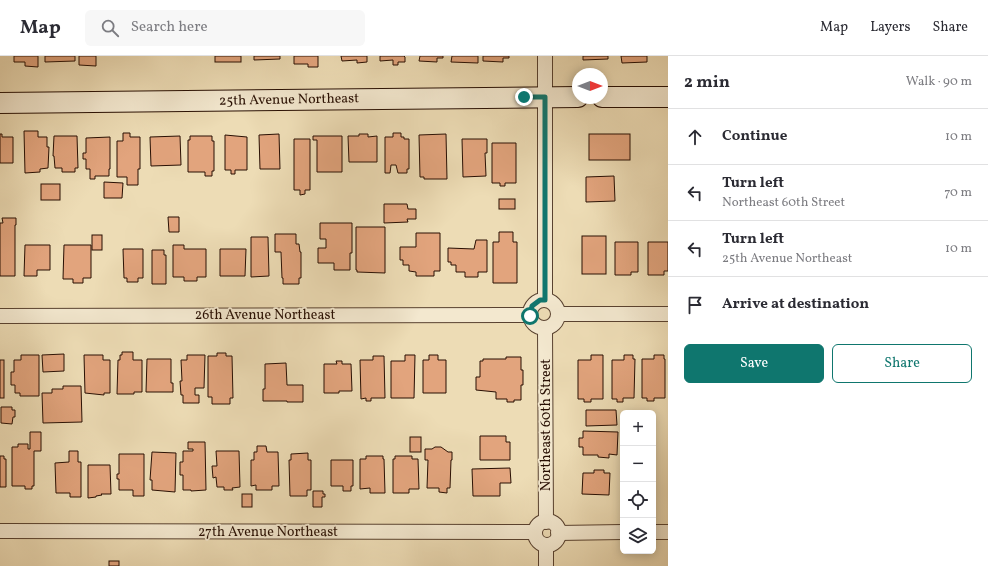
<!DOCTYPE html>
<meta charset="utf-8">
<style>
body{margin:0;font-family:Vollkorn,serif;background:#f7f7f7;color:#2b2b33}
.controls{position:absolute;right:12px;bottom:12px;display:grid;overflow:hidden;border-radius:6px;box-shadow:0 2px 10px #0003}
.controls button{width:36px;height:36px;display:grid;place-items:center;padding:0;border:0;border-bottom:1px solid #e1e1e2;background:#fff;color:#2b2b33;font:20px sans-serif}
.compass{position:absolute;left:572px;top:12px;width:36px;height:36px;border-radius:50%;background:#fff;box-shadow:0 2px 10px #0003;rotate:90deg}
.stop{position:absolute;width:12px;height:12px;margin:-9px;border:3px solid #0f766e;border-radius:50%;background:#fff}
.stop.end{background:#0f766e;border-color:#fff;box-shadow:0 1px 4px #0008}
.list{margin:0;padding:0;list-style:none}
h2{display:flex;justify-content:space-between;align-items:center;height:52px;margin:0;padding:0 16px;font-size:17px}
h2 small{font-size:13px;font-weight:400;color:#7c7c81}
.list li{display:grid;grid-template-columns:26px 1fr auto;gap:12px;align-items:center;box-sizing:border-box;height:56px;padding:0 16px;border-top:1px solid #e1e1e2}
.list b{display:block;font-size:15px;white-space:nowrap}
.list p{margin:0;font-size:13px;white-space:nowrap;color:#7c7c81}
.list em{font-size:13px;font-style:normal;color:#7c7c81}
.actions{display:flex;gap:8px;padding:12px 16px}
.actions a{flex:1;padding:9px 0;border:1px solid #0f766e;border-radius:6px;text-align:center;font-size:14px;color:#0f766e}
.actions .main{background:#0f766e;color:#fff}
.icon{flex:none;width:22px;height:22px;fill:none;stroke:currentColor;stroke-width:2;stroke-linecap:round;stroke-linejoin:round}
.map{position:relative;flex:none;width:668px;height:510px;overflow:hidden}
header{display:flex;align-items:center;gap:24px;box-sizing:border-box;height:56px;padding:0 20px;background:#fff;border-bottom:1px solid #e1e1e2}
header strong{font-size:19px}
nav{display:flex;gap:22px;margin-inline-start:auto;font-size:14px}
.search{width:280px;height:36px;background:#f7f7f7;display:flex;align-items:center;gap:10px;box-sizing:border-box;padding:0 14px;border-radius:6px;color:#7c7c81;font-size:15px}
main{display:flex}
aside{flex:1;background:#fff}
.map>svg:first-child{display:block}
.building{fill:#e2a47d;stroke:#280f03}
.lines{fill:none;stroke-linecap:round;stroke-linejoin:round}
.street-casing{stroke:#594230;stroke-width:16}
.secondary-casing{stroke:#280f03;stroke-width:22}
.street{stroke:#f3e8cf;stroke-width:14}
.secondary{stroke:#f3e8cf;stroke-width:20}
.route{stroke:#0f766e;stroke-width:5}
.labels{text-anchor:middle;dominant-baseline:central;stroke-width:3.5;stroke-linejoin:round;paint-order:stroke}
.street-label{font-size:14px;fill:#280f03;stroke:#f3e8cf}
</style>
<header>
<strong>Map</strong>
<div class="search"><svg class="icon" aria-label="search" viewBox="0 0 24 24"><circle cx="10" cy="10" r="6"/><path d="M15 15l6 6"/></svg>Search here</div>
<nav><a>Map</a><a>Layers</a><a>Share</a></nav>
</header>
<main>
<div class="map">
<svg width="668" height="510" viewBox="0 0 668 510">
<rect width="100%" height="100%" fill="#eddcb5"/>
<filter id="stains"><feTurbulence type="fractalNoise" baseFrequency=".005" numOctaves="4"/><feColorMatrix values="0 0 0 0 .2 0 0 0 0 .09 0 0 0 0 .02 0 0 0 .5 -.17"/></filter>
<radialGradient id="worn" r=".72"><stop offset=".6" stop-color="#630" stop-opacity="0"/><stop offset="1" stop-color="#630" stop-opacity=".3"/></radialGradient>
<g class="building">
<path d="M14 0H38V11L25 10V6H14Z"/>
<path d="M45 0H75V5L45 6Z"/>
<path d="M79 0H96V10L79 9Z"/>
<rect x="215" y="0" width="26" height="6"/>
<path d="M254 0H280V3L254 4Z"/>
<path d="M294 0H318V11H308V8H294Z"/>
<path d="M341 0H367V6L357 7V4L342 5Z"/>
<path d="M380 0H404L405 1V6H398V9H393V4L380 5Z"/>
<path d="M420 0H443V2H437V6L419 5Z"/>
<path d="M452 0H478V7L451 6Z"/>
<path d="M483 0H509V2H503V6L483 5Z"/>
<path d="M583 0H608V3L583 4Z"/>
<path d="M621 0H647V6L622 7Z"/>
<path d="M24 75H38V81H47V91H49L48 112 40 113V116L25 117Z"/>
<path d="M123 77H130V81H140V113H138V129H127V121H117V85H123Z"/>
<path d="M393 77H401V81H404V83H409V113H407V117H398L396 109H391L390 117H385V81H393Z"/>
<path d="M0 78H2V81H13V107H0Z"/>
<path d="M279 78 280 113H260L259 79Z"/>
<path d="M359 78H368V81L377 80V106H349L348 80H359Z"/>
<path d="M446 78 447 123H424V121H420L419 79Z"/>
<rect x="589" y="78" width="41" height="26"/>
<path d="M225 79 247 81V114H235V118H231V114H225Z"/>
<path d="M54 80H77L78 112H75V116H62V112H55L54 100H53Z"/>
<path d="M180 80 181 109 151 110 150 81Z"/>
<path d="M190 80H212V85H214V115H212V120H205V116H188V84H190Z"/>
<path d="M313 80H342V116H317V84H313Z"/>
<path d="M110 81V113H109V120H95V123H90V113H86V103H83V97H86V82Z"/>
<path d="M294 83H310V134H305V138L300 139V134H294Z"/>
<path d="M462 83H487V97H485L486 120 463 121Z"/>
<path d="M492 87H516V127H505V130H500V127H492Z"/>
<path d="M614 120 615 145 586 146V121Z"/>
<path d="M104 126 123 127 122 142H104Z"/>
<rect x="41" y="128" width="19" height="16"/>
<rect x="499" y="143" width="16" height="10"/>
<path d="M384 148H407L408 153H416V163H407L408 166 384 167Z"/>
<path d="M168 161H179V176H169Z"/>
<path d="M2 162H16V169H15V220H0V167H3Z"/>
<path d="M320 167H352V197H350V214H334V207H318V192H326V183H320Z"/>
<path d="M356 171H385V217L357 216V214H356Z"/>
<path d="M499 176H513V186H517V227H493V186H499Z"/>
<path d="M416 177H440V215H434V220H416V216L409 215V209H403V204H400V191H416Z"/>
<path d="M275 178H296V188H299L300 196H301V222H299V228H283V222H282L281 196H275Z"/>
<rect x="92" y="179" width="10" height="15"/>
<rect x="582" y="180" width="24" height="38"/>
<path d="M251 181H268L269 220 251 221Z"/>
<path d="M476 184H487V216H478V221H465V216H456V209H451V206H448V192L474 193Z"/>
<path d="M615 186H638V216H631V219H615Z"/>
<path d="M648 186H668V215H664V219H648Z"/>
<path d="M25 189H50V214H37V220H24Z"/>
<path d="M64 189H91V222H83V227H73V223H63Z"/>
<path d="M173 189H184V193H206V221H197V225H184V221H173Z"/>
<path d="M123 193H143V222H138V226H127V222H124Z"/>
<path d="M220 193H246L245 220H220Z"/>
<path d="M152 194H164V199H166V228H152Z"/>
<path d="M122 296H133V304H142V336H134V338H117L118 304H120V299H122Z"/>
<path d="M217 297H226V300H232L233 342H230V348H212V341H208V300H217Z"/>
<path d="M64 298V315L43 316 42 299Z"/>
<path d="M21 299H39V340H20V337H15V329H11V316H14V304H21Z"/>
<path d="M84 299H103V304H110V337H104V339L85 337Z"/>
<path d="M187 299H205L204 332H195V339H199V347H183V339H181L180 325H182L181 304H187Z"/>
<path d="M405 299H415L414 342H391V305H405Z"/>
<path d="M429 299H438V304H446V337H423V304H429Z"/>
<path d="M591 299H603V343H591V346H584V343H578V304H591Z"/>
<path d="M624 299H633V303H635L634 342H623V346H617V343H612V304H624Z"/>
<path d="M654 299H664V303H665V342H654V345H647V342H642V303H654Z"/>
<path d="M373 300H384L385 342H371V345H366V342L361 343 360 304H373Z"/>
<path d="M506 301H521V314H523V329H521V344H514V346H507V343H496V336L476 334V321H480V305H483V303H506Z"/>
<path d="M147 303H171V327H173V336H146Z"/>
<rect x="0" y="304" width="4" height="38"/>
<path d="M336 305H342V308H351L352 335H339V337H324V308H337Z"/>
<path d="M286 307 287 329H303V346H287V345H263V333H265V308Z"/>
<path d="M63 330H81L82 366 43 367 42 337H52V333H63Z"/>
<path d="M1 351H12V354H15V361H13L12 368 1 367Z"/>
<path d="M586 354H616L617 369 586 370Z"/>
<path d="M583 375 618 376 617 399 609 398V402L598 401V399H583V391H579V382H583Z"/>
<path d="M30 376H41V395H34V430H32V433H25V430H12V391H18V388H28V393H30Z"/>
<path d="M480 380H506V386H510V404H480Z"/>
<rect x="410" y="381" width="11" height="15"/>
<path d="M188 386H205L206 434 191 435V434H183V419H180V406H183V395H193V393H188Z"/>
<path d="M257 390H266L267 396H278L279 430H272V434H256V429L251 430V404H254V396H257Z"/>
<path d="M435 391H441L448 396H452V404H451L450 432H447V437L439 436V432H427L428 404H425V393H432Z"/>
<path d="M69 395H78V406H81V441H70V437H56L55 407 69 406Z"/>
<path d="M216 395H239L240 431 232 432 233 434H224V431H217L216 421 213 422 212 410H217Z"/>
<path d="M152 396 176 397 175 436 152 434V424H150Z"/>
<path d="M308 397V404H311V434H307V440H290L289 404H291V398Z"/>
<path d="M119 398H144V440H133V434H119V423H117V418H119Z"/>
<path d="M0 400H4V403H6V431H0Z"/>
<path d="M366 400H383V403H384L385 437H370V432L360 433V403H366Z"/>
<path d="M395 400H412V403H418L419 433H409V437H393V403H395Z"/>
<path d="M331 404H353V430H351V435H343V430H331Z"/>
<path d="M88 409H110L111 438H101L102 439 96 440V441L88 442Z"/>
<path d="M510 412 511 427H500V440H473L472 413Z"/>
<path d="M594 414H604V417H610L609 439 582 438 583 417H594Z"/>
<path d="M313 435H323V438H325V441H322V451H313Z"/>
<rect x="242" y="438" width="10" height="13"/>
<rect x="109" y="505" width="10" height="5"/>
</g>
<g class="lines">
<defs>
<g id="street">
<path d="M545 0V244"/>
<circle cx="544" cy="258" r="14"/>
<path d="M559 258H668"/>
<path d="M0 260 530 259"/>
<path d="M545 273 546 466"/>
<circle cx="547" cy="477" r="12"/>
<path d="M0 475 535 476"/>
<path d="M653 476H668"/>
<path d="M558 477 623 476"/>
<path d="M546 489V510"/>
</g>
<g id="secondary">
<path d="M602 41H668"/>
<path d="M0 47 578 41"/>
</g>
</defs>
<use href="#street" class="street-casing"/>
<use href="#secondary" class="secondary-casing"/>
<use href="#street" class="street"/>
<use href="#secondary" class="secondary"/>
</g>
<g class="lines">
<path class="route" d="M524 41H545V244H540L532 250 530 260"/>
</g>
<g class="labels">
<g class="street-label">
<text transform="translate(289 44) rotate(-1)">25th Avenue Northeast</text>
<text x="265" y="259">26th Avenue Northeast</text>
<text transform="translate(546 369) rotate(-90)">Northeast 60th Street</text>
<text x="268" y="476">27th Avenue Northeast</text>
</g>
</g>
<rect width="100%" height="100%" filter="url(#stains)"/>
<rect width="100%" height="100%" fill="url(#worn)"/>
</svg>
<div class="controls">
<button>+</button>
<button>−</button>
<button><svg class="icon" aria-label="locate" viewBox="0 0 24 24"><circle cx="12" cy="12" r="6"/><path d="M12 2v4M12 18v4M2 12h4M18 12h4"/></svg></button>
<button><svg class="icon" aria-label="layers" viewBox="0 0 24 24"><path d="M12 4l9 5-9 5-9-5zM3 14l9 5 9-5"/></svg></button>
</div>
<svg class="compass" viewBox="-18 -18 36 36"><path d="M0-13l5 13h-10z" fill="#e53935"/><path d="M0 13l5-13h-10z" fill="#7c7c81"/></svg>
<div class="stop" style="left:530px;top:260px"></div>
<div class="stop end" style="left:524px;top:41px"></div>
</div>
<aside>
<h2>2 min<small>Walk · 90 m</small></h2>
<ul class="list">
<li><svg class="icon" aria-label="ahead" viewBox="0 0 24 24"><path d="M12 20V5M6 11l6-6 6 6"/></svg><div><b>Continue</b></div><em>10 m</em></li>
<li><svg class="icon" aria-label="left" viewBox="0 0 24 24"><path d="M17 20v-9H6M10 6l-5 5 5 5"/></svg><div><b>Turn left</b><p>Northeast 60th Street</p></div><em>70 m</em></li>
<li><svg class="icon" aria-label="left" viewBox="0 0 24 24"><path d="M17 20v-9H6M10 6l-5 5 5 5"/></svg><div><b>Turn left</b><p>25th Avenue Northeast</p></div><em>10 m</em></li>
<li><svg class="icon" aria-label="arrive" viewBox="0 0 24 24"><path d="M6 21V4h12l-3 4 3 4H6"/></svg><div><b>Arrive at destination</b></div></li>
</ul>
<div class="actions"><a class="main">Save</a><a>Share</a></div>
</aside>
</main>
